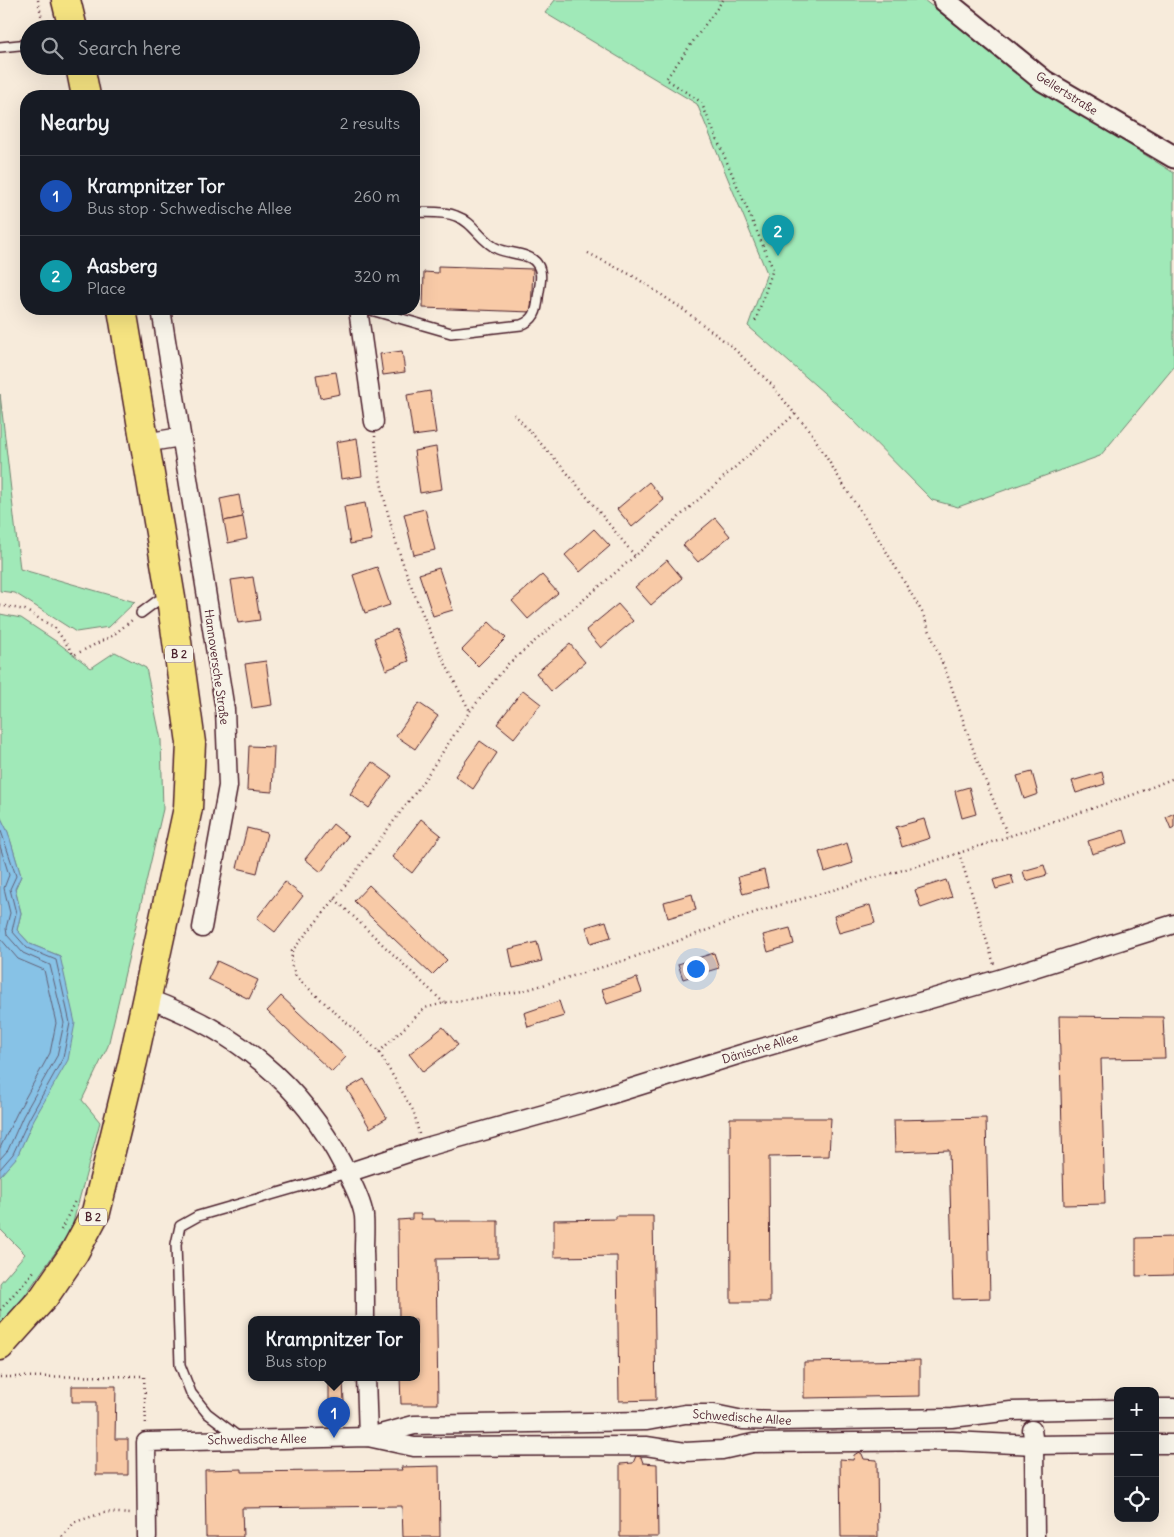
<!DOCTYPE html>
<meta charset="utf-8">
<style>
body{margin:0;font-family:Delius,sans-serif;background:#242831;color:#f1f3f6}
.controls{position:absolute;right:15px;bottom:15px;display:grid;overflow:hidden;border-radius:10px;box-shadow:0 5px 20px #0002}
.controls button{width:45px;height:45px;display:grid;place-items:center;padding:0;border:0;border-bottom:1px solid #363941;background:#171b24;color:#f1f3f6;font:25px sans-serif}
.you{position:absolute;left:695px;top:968px;width:18px;height:18px;margin:-12px;border:4px solid #fff;border-radius:50%;background:#1a73e8;box-shadow:0 0 0 8px #1a73e833}
.badge{display:grid;place-items:center;width:32px;height:32px;border-radius:50%;background:#2563eb;color:#fff;font-size:16px;font-weight:700}
.pin{position:absolute;translate:-50% -41px;filter:drop-shadow(0 1px 2px #0008)}
.pin::after{content:'';position:absolute;top:26px;width:18px;height:15px;background:inherit;clip-path:polygon(0 0,100% 0,50% 100%)}
.popup{position:absolute;left:248px;top:1316px;width:172px;height:65px;box-sizing:border-box;display:grid;place-content:center;border-radius:10px;background:#171b24;filter:drop-shadow(0 1px 4px #0005);font-size:16px;white-space:nowrap;color:#9ea1a6}
.popup b{font-size:19px;color:#f1f3f6}
.popup::after{content:'';position:absolute;left:50%;top:100%;margin-left:-10px;border:10px solid transparent;border-top-color:#171b24}
.list{margin:0;padding:0;list-style:none}
h2{display:flex;justify-content:space-between;align-items:center;height:65px;margin:0;padding:0 20px;font-size:21px}
h2 small{font-size:16px;font-weight:400;color:#9ea1a6}
.list li{display:grid;grid-template-columns:32px 1fr auto;gap:15px;align-items:center;box-sizing:border-box;height:80px;padding:0 20px;border-top:1px solid #363941}
.list b{display:block;font-size:19px;white-space:nowrap}
.list p{margin:0;font-size:16px;white-space:nowrap;color:#9ea1a6}
.list em{font-size:16px;font-style:normal;color:#9ea1a6}
.icon{flex:none;width:28px;height:28px;fill:none;stroke:currentColor;stroke-width:2;stroke-linecap:round;stroke-linejoin:round}
.map{position:relative;flex:none;width:1174px;height:1537px;overflow:hidden}
.search{position:absolute;background:#171b24;box-shadow:0 5px 20px #0002;left:20px;top:20px;width:400px;height:55px;display:flex;align-items:center;gap:12px;box-sizing:border-box;padding:0 18px;border-radius:28px;color:#9ea1a6;font-size:19px}
.panel{position:absolute;background:#171b24;box-shadow:0 5px 20px #0002;left:20px;top:90px;width:400px;height:225px;border-radius:20px}
.map>svg:first-child{display:block}
.green{fill:#a0e9b8;stroke:#758472}
.water{fill:#87c2e6;stroke:#6f819b}
.lines{fill:none;stroke-linecap:round;stroke-linejoin:round}
.shore{stroke:#626076;stroke-width:1}
.building{fill:#f8caa7;stroke:#4a1f2b}
.service-casing{stroke:#4a1f2b;stroke-width:12}
.minor-casing{stroke:#4a1f2b;stroke-width:21}
.tertiary-casing{stroke:#4a1f2b;stroke-width:25}
.primary-casing{stroke:#4a1f2b;stroke-width:31}
.path{stroke:#4a1f2b;stroke-width:2.5;stroke-dasharray:1 4;stroke-linecap:butt}
.service{stroke:#f7f3e8;stroke-width:9}
.minor{stroke:#f7f3e8;stroke-width:18}
.tertiary{stroke:#f7f3e8;stroke-width:21}
.primary{stroke:#f5e381;stroke-width:28}
.labels{text-anchor:middle;dominant-baseline:central;stroke-width:4.5;stroke-linejoin:round;paint-order:stroke}
.shield{fill:#f7f3e8;stroke:#7e5f64;stroke-width:1}
.shield-label{font-size:11px;font-weight:bold;fill:#4a1f2b}
.street-label{font-size:12px;fill:#4a1f2b;stroke:#f7f3e8}
</style>
<div class="map">
<svg width="1174" height="1537" viewBox="0 0 1174 1537">
<rect width="100%" height="100%" fill="#f7ebdb"/>
<filter id="ink" filterUnits="userSpaceOnUse"><feTurbulence type="fractalNoise" baseFrequency=".02" numOctaves="2"/><feDisplacementMap in="SourceGraphic" scale="10" xChannelSelector="R" yChannelSelector="G"/><feConvolveMatrix kernelMatrix="1 2 1 2 8 2 1 2 1" color-interpolation-filters="sRGB"/></filter>
<g filter="url(#ink)">
<g class="green">
<path d="M555 0H924L1028 81 1174 173V367L1100 456 958 507 932 500 840 407 748 326 767 273 697 104 545 13Z"/>
<path d="M0 394 20 569 135 602 109 627 76 632 15 593 0 591Z"/>
<path d="M0 614 21 618 57 642 91 668 115 652 146 668 161 740 163 809 108 1046 82 1100 100 1122 71 1230 19 1304 0 1326V1283L25 1254 0 1229V1176L17 1156 33 1121 60 956 30 944 17 930 21 913 15 889 21 876 8 833 0 816Z"/>
</g>
<path class="water" d="M0 816 8 832 21 876 15 889 21 913 17 930 30 944 60 956 75 1023 68 1060 33 1121 17 1157 0 1176Z"/>
<g class="lines">
<g class="shore">
<path d="M0 828 16 876 10 889 16 913 12 931 27 948 56 960 70 1023 63 1058 29 1119 13 1154 0 1169"/>
<path d="M0 846 9 875 4 888 10 913 6 928 7 935 23 953 50 965 64 1023 57 1056 23 1116 8 1150 0 1159"/>
<path d="M0 938 18 959 44 970 56 1023 50 1053 17 1113 0 1148"/>
</g>
</g>
<g class="building">
<path d="M438 266 533 269 531 312 423 308 424 272 438 273Z"/>
<path d="M402 351 405 372 383 375 380 354Z"/>
<path d="M336 372 340 394 320 398 316 375Z"/>
<path d="M430 391 436 433 413 436 407 395Z"/>
<path d="M357 438 362 476 341 479 336 442Z"/>
<path d="M436 447 442 489 420 493 414 451Z"/>
<path d="M649 482 664 500 632 527 617 509Z"/>
<path d="M239 495 243 517 224 521 220 499Z"/>
<path d="M365 503 372 540 350 544 344 507Z"/>
<path d="M425 509 435 550 414 555 404 514Z"/>
<path d="M243 517 247 539 228 543 224 521Z"/>
<path d="M715 518 730 536 698 562 683 545Z"/>
<path d="M594 529 610 546 580 572 565 555Z"/>
<path d="M667 560 682 578 651 605 635 587Z"/>
<path d="M377 567 390 605 365 613 353 575Z"/>
<path d="M439 568 453 610 433 616 419 574Z"/>
<path d="M542 575 558 593 528 619 512 601Z"/>
<path d="M253 577 260 620 238 623 231 580Z"/>
<path d="M618 604 633 621 601 648 586 630Z"/>
<path d="M489 622 506 638 478 666 462 650Z"/>
<path d="M396 629 409 661 386 670 374 638Z"/>
<path d="M570 644 585 662 551 691 536 673Z"/>
<path d="M266 661 272 705 252 708 245 664Z"/>
<path d="M523 690 541 704 514 738 497 724Z"/>
<path d="M419 703 438 716 415 749 396 736Z"/>
<path d="M480 741 497 753 473 789 455 776Z"/>
<path d="M249 746 274 747 272 792 247 790Z"/>
<path d="M372 762 392 776 369 808 350 794Z"/>
<path d="M1032 772 1038 794 1024 799 1017 776Z"/>
<path d="M1102 772 1105 784 1076 793 1072 781Z"/>
<path d="M969 787 976 814 962 818 955 791Z"/>
<path d="M1174 813V827L1171 829 1166 817Z"/>
<path d="M421 819 441 835 412 873 392 857Z"/>
<path d="M924 819 930 838 902 847 896 827Z"/>
<path d="M333 824 348 836 321 872 305 859Z"/>
<path d="M247 828 267 833 257 873 237 868Z"/>
<path d="M1124 830 1128 843 1092 854 1088 841Z"/>
<path d="M847 843 853 863 825 872 819 852Z"/>
<path d="M1044 865 1047 875 1026 881 1023 871Z"/>
<path d="M764 870 768 887 743 894 738 877Z"/>
<path d="M1011 875 1014 884 996 889 993 880Z"/>
<path d="M946 880 952 897 921 908 915 890Z"/>
<path d="M285 882 303 896 275 932 257 918Z"/>
<path d="M369 885 447 960 432 975 354 901Z"/>
<path d="M692 894 696 910 668 918 664 902Z"/>
<path d="M870 905 875 923 839 933 834 916Z"/>
<path d="M606 921 611 937 591 943 586 927Z"/>
<path d="M790 928 794 944 768 952 763 935Z"/>
<path d="M537 942 542 961 513 968 509 949Z"/>
<path d="M714 953 719 968 683 979 678 964Z"/>
<path d="M217 961 258 980 249 999 208 979Z"/>
<path d="M637 978 642 992 607 1004 602 989Z"/>
<path d="M281 996 346 1057 332 1072 267 1011Z"/>
<path d="M559 1001 564 1016 528 1027 524 1013Z"/>
<path d="M1059 1016 1163 1017 1165 1058 1101 1059 1105 1204 1064 1205Z"/>
<path d="M443 1027 458 1045 423 1072 409 1054Z"/>
<path d="M364 1079 387 1118 370 1128 347 1089Z"/>
<path d="M730 1118H831L829 1156 769 1157 770 1302H731Z"/>
<path d="M986 1118 990 1298 953 1299 949 1150 895 1152 894 1120Z"/>
<path d="M412 1214H421V1219H435V1221H498V1258L436 1259 438 1404H401L400 1377H416V1319H399L398 1220 412 1219Z"/>
<path d="M616 1216H653L656 1400 619 1401 617 1256 554 1257V1220L616 1219Z"/>
<path d="M1174 1237V1275L1136 1276V1238Z"/>
<path d="M920 1360V1396L804 1398V1362Z"/>
<path d="M329 1381H343L344 1402H329Z"/>
<path d="M72 1386H116L115 1439H128V1475H96V1402H72Z"/>
<path d="M859 1452 862 1454 864 1459 877 1460 878 1537H841L840 1459 853 1460 854 1455Z"/>
<path d="M636 1456 641 1457 643 1463 657 1464 658 1537H620V1464L633 1463Z"/>
<path d="M439 1466 440 1537H403L402 1506 242 1508 243 1537H206L205 1470 242 1469V1472L402 1470 401 1467Z"/>
</g>
<g class="lines">
<defs>
<g id="service">
<path d="M0 47 29 44"/>
<path d="M358 310H371L451 333 521 325C534 320 537 312 538 298 539 288 544 273 537 264 530 253 510 254 498 249 481 242 474 222 456 216 444 211 427 213 414 212"/>
<path d="M141 613 157 601 168 598"/>
<path d="M240 1438 207 1413 191 1393 180 1365 176 1244 180 1226 198 1216 347 1173"/>
</g>
<g id="minor">
<path d="M161 309 225 710 228 786 202 928"/>
<path d="M358 309 374 422"/>
<path d="M144 443 181 437"/>
<path d="M146 998C234 1030 301 1082 344 1167 351 1180 362 1202 364 1216 365 1227 364 1239 364 1251 365 1274 365 1296 365 1319"/>
<path d="M347 1173 423 1148 587 1102 741 1054 999 979 1174 924"/>
<path d="M366 1377 368 1437"/>
<path d="M1155 1408H1174"/>
<path d="M1032 1430 1034 1445 1035 1537"/>
<path d="M373 1436 414 1425 647 1421 685 1414H714L743 1420 779 1421 952 1418 1011 1411 1118 1409"/>
<path d="M1155 1444H1174"/>
<path d="M147 1537 146 1442 368 1437 414 1447 646 1446 685 1452 722 1450 753 1443 952 1441 1034 1445 1118 1444"/>
</g>
<path id="tertiary" d="M944 0 1044 81 1174 157"/>
<g id="primary">
<path d="M66 0 73 29"/>
<path d="M80 66 86 96"/>
<path d="M0 1346 44 1297 57 1278 74 1253 96 1212 133 1061 188 808 191 743 171 598 122 309"/>
</g>
</defs>
<use href="#service" class="service-casing"/>
<use href="#minor" class="minor-casing"/>
<use href="#tertiary" class="tertiary-casing"/>
<use href="#primary" class="primary-casing"/>
<g class="path">
<path d="M38 0 44 29"/>
<path d="M723 0 666 79 701 102 773 269 755 322"/>
<path d="M588 253 635 277 681 308 731 346 771 384 795 414 809 429 844 486 883 546 922 612 948 677 977 760 1008 836"/>
<path d="M514 414 564 469 635 556"/>
<path d="M375 436C382 531 425 628 470 711"/>
<path d="M0 605 25 610 55 628 74 655 112 636 132 620"/>
<path d="M959 853 994 964"/>
<path d="M335 899 444 1003"/>
<path d="M379 1052 425 1008 444 1003 523 991 626 960 759 911 938 860 1135 794 1174 778"/>
<path d="M419 1134 414 1112 379 1052 296 977 291 964 292 951 335 899 418 789 470 711 508 664 635 556 795 414"/>
<path d="M61 1230 76 1199"/>
<path d="M0 1310 35 1270"/>
<path d="M0 1377 144 1376 146 1426"/>
<path d="M62 1537 75 1522 106 1512 131 1514"/>
</g>
<use href="#service" class="service"/>
<use href="#minor" class="minor"/>
<use href="#tertiary" class="tertiary"/>
<use href="#primary" class="primary"/>
</g>
</g>
<g class="labels">
<g class="shield">
<rect x="165" y="645.5" width="28" height="17" rx="4"/>
<rect x="79" y="1208.5" width="28" height="17" rx="4"/>
</g>
<g class="shield-label">
<text x="179" y="654">B 2</text>
<text x="93" y="1217">B 2</text>
</g>
<g class="street-label">
<text transform="translate(1067 93) rotate(32)">Gellertstraße</text>
<text transform="translate(217 667) rotate(82)">Hannoversche Straße</text>
<text transform="translate(760 1048) rotate(-17)">Dänische Allee</text>
<text transform="translate(742 1417) rotate(4)">Schwedische Allee</text>
<text transform="translate(257 1439) rotate(-1)">Schwedische Allee</text>
</g>
</g>
</svg>
<div class="controls">
<button>+</button>
<button>−</button>
<button><svg class="icon" aria-label="locate" viewBox="0 0 24 24"><circle cx="12" cy="12" r="6"/><path d="M12 2v4M12 18v4M2 12h4M18 12h4"/></svg></button>
</div>
<div class="you"></div>
<div class="pin badge" style="left:334px;top:1438px;background:#1a4fb4">1</div>
<div class="popup"><b>Krampnitzer Tor</b>Bus stop</div>
<div class="pin badge" style="left:778px;top:256px;background:#0f9aa8">2</div>
<div class="search"><svg class="icon" aria-label="search" viewBox="0 0 24 24"><circle cx="10" cy="10" r="6"/><path d="M15 15l6 6"/></svg>Search here</div>
<section class="panel">
<h2>Nearby<small>2 results</small></h2>
<ul class="list">
<li><span class="badge" style="background:#1a4fb4">1</span><div><b>Krampnitzer Tor</b><p>Bus stop · Schwedische Allee</p></div><em>260 m</em></li>
<li><span class="badge" style="background:#0f9aa8">2</span><div><b>Aasberg</b><p>Place</p></div><em>320 m</em></li>
</ul>
</section>
</div>
